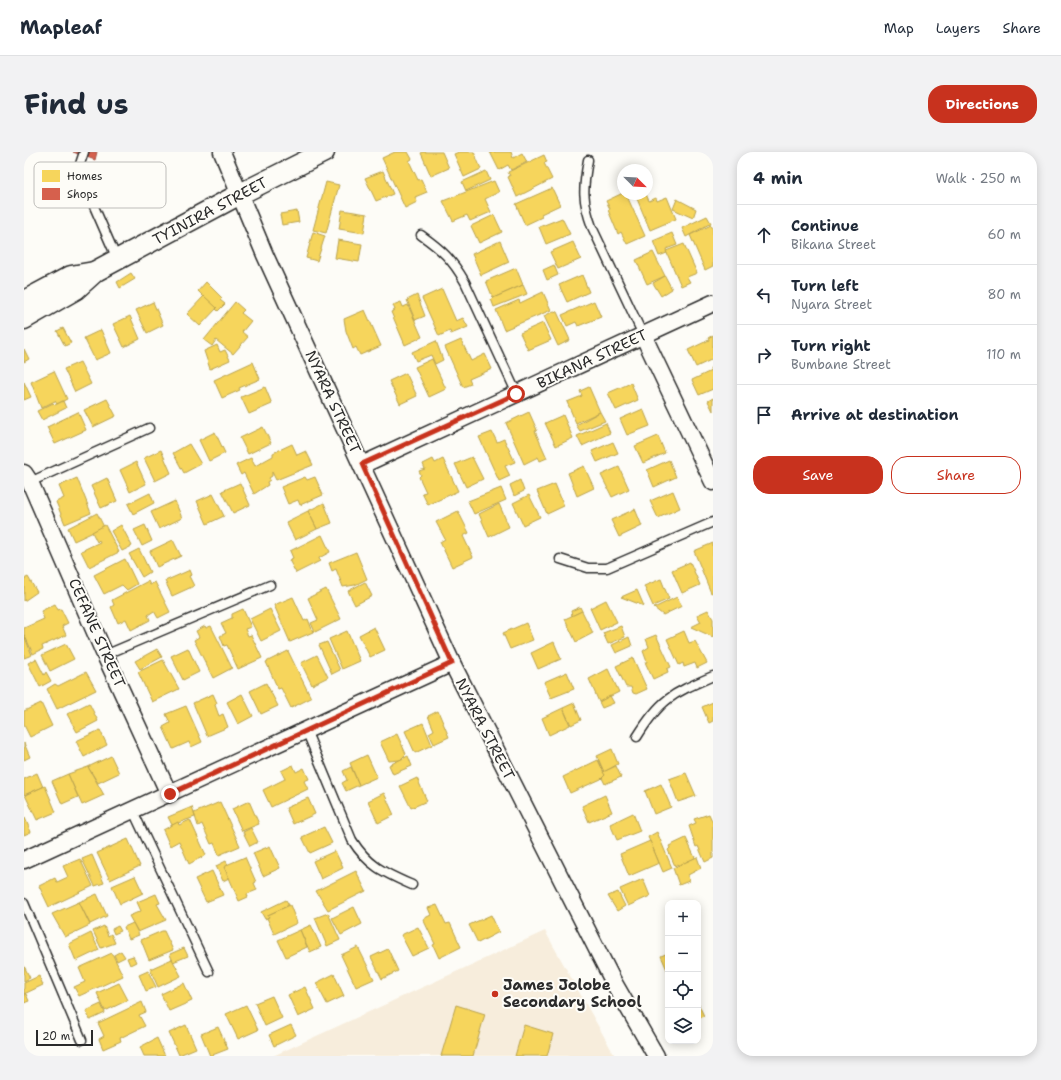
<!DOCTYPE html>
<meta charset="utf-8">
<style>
body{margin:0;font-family:"Shantell Sans",sans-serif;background:#f2f2f3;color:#1f2937}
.controls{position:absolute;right:12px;bottom:12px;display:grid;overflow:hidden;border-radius:8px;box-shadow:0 2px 10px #0003}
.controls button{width:36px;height:36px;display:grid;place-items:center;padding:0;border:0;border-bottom:1px solid #e0e1e3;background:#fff;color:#1f2937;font:20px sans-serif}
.compass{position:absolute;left:593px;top:12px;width:36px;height:36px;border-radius:50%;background:#fff;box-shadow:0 2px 10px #0003;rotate:114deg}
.scale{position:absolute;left:12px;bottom:10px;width:57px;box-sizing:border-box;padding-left:4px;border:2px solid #2b2b2b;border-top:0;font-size:11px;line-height:14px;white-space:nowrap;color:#2b2b2b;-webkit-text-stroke:3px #fdfcf7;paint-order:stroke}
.stop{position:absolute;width:12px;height:12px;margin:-9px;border:3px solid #c8321e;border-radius:50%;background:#fff}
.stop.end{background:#c8321e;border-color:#fff;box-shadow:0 1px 4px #0008}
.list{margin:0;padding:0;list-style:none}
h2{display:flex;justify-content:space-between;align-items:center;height:52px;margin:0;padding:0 16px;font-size:17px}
h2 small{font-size:13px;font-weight:400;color:#747a83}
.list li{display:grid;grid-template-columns:26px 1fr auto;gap:12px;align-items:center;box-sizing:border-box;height:60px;padding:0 16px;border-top:1px solid #e0e1e3}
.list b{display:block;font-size:15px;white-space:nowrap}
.list p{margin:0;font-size:13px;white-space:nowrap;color:#747a83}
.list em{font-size:13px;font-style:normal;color:#747a83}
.actions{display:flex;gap:8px;padding:12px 16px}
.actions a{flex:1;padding:9px 0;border:1px solid #c8321e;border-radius:16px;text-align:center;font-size:14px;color:#c8321e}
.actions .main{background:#c8321e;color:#fff}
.icon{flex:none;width:22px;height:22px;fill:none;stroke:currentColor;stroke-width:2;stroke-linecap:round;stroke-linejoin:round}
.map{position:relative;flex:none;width:689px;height:904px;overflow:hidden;border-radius:16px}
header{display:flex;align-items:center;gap:24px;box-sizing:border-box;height:56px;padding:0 20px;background:#fff;border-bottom:1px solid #e0e1e3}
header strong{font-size:19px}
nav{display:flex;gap:22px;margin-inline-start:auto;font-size:14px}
.intro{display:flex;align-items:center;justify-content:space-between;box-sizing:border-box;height:96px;padding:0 24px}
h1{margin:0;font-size:28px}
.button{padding:10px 18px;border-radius:16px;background:#c8321e;color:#fff;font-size:14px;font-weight:700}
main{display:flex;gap:24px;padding:0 24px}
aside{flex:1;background:#fff;border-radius:16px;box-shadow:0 2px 10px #0003}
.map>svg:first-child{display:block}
.built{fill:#f7eddc}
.homes{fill:#f6d55c;stroke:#b9a24d}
.shops{fill:#d6604d;stroke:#a35043}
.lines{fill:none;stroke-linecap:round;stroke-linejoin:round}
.service-casing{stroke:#2b2b2b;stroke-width:11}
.minor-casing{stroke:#2b2b2b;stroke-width:19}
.tertiary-casing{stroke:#2b2b2b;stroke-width:23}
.service{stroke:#fdfcf7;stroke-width:8}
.minor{stroke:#fdfcf7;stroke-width:16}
.tertiary{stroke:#fdfcf7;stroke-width:20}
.route{stroke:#c8321e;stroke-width:5}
.poi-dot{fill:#c8321e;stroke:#fdfcf7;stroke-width:1.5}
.labels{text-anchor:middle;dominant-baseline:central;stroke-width:4;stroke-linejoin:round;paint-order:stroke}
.street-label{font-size:15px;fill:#2b2b2b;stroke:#fdfcf7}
.poi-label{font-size:15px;font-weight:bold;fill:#2b2b2b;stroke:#fdfcf7;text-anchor:start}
.key{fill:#fdfcf7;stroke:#bebdba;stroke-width:1}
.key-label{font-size:11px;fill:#2b2b2b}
</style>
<header>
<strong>Mapleaf</strong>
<nav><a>Map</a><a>Layers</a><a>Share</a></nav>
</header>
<div class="intro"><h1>Find us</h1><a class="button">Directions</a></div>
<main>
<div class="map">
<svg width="689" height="904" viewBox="0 0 689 904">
<rect width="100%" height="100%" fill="#fdfcf7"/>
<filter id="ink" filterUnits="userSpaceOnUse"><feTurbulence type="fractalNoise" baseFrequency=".025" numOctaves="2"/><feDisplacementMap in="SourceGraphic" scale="8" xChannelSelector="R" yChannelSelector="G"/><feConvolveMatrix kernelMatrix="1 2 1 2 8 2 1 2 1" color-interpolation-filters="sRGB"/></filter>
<g filter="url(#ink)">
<path class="built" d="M521 779 591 904H249Z"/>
<g class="homes">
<path d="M371 0H384L388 7 385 9 394 28 397 27 403 40 391 45 393 50 381 56 358 6Z"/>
<path d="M399 0H418L425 16 407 24 397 1Z"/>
<path d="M435 0H450L457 17 440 25 430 2Z"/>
<path d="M466 0H487L489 6 498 1 503 10 487 18 484 13 475 18Z"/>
<path d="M520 3 523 10 520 11 528 27 493 45 484 25 486 24 484 20Z"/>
<path d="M359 19 369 42 352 49 341 26Z"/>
<path d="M462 19 466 28 442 39 438 30Z"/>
<path d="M470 29 475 40 461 47 467 60 446 69 443 63 429 69 419 49Z"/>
<path d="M302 30 315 33 302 81 289 78Z"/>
<path d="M528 36 536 53 517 62 518 65 501 73 492 52Z"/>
<path d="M599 41 602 42 621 84 603 92 597 80 594 82 584 58 586 57 582 49Z"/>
<path d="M611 42H622L625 49 632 46 633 49 643 45 652 67 626 78Z"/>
<path d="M653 47 672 57 669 66 649 57Z"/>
<path d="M318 58 343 62 340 81 315 77Z"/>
<path d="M273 59 275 70 258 73 256 62Z"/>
<path d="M470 63 478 80 455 91 447 74Z"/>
<path d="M683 64 687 71 662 85 658 76Z"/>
<path d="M538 66 546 82 522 92 515 75Z"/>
<path d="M687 73 689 77V114L681 118 666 83Z"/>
<path d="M289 80 301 84 293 109 282 106Z"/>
<path d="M648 81 653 93 642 97 643 101 635 104 629 89Z"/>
<path d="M314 88 338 92 335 110 311 106Z"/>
<path d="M476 89 485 110 457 123 448 102Z"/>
<path d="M549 90 557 107 534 117 526 100Z"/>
<path d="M660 92 673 121 663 125 666 130 657 134 642 99Z"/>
<path d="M629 100 641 124 623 132 612 108Z"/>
<path d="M530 113 534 123 523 128 519 118Z"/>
<path d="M492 116 499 133 469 146 462 129Z"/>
<path d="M107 121 111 127 96 136 93 130Z"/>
<path d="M558 123 565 140 543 150 535 133Z"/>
<path d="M641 124 648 137 637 144 629 131Z"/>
<path d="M182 130 198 146 196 148 201 152 194 159 174 139Z"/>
<path d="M499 133 503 142 470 155 467 147Z"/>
<path d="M418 137 432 169 439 166 444 175 427 182 426 179 415 184 398 146Z"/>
<path d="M519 140 527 158 480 178 472 158 495 148 496 151Z"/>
<path d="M393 143 401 164 391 168 383 148Z"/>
<path d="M180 144 193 156 176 174 163 162Z"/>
<path d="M570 149 577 165 554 174 552 170 543 174 538 163Z"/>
<path d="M129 150 139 173 123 181 112 158Z"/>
<path d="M211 150 220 158 217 161 227 169 218 180 224 185 209 202 192 188 188 194 180 188Z"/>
<path d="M377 150 379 155 384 153 398 185 381 193 367 160 371 158 369 153Z"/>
<path d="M341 158 357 194 336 203 332 195 329 197 322 179 320 167Z"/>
<path d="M530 159 533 160 546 188 534 194 520 164Z"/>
<path d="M106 164 116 187 100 195 89 172Z"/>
<path d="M519 171 527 188 504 198 496 181Z"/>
<path d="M39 176 47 191 41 194 33 179Z"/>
<path d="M77 178 87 201 71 208 60 186Z"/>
<path d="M689 183V207L672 215 664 198 685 188 684 186Z"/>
<path d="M437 188 447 209 461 202 468 217 445 227 447 232 439 235 421 195Z"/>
<path d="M412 189 419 208 411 212 407 203 392 209 388 200Z"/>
<path d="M193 193 196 200 201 198 206 208 186 217 180 199Z"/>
<path d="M0 197 5 207 0 210Z"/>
<path d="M408 207 422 237 405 245 391 215Z"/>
<path d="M56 210 67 232 51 240 40 217Z"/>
<path d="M229 210 236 227 215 236 216 238 198 246 190 228Z"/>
<path d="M689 215V237L675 243 668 228 687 219 686 216Z"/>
<path d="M30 219 43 247 33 252 31 249 17 256 7 230Z"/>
<path d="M382 221 393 244 376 252 365 229Z"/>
<path d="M0 230 7 245 0 248Z"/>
<path d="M607 231 614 248 592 258 584 241Z"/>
<path d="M241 235 248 252 225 262 217 245Z"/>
<path d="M565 235 576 260 552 271 543 250 558 244 556 239Z"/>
<path d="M689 246V259L684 249Z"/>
<path d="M83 247 92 264 69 275 60 258Z"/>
<path d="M39 249 42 256 18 268 13 259 29 251 31 253Z"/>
<path d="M619 257 626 274 603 283 596 267Z"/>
<path d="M54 260 62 278 31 292 23 275Z"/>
<path d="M505 260 513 278 511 279 523 306 516 309 514 305 500 312 482 271Z"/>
<path d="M576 260 581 269 556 279 552 273Z"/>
<path d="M539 263 549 286 532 294 521 271Z"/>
<path d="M582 271 586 281 558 294 553 284Z"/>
<path d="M239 275 247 291 224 302 216 286Z"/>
<path d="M191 280 201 301 185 309 175 288Z"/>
<path d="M468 280 473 290 480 287 491 310 481 314 486 324 475 329 455 285Z"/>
<path d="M634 284 641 301 619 311 611 294Z"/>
<path d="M589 290 594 301 573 310 568 299Z"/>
<path d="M165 292 177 312 160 321 149 301Z"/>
<path d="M268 292 273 303 282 299 289 313 252 328 248 320V324L245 326 246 328 243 330 244 333 230 342 220 321 217 323 212 313 227 306 231 314 249 304V301Z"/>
<path d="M137 298 147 321 131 329 120 306Z"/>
<path d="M448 305 459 327 442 335 431 312Z"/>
<path d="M409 307 411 311 419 307 434 339 404 353 398 341 402 340 395 325 397 323 395 319 401 317 399 312Z"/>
<path d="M645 308 652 325 630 335 623 318Z"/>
<path d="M112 310 122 332 106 340 96 318Z"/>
<path d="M560 314 570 336 553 344 544 321Z"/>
<path d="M595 315 605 337 588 345 577 323Z"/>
<path d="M281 325 283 328 291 325 299 343 276 353 274 348 264 352 257 335Z"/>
<path d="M53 326 67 361 41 372 32 350 40 346 35 334Z"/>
<path d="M83 326 93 349 77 356 67 334Z"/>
<path d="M496 328 500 339 490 344 486 333Z"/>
<path d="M216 331 226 353 209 361 198 339Z"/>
<path d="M531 332 540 354 523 362 513 339Z"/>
<path d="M477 336 482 348 450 362 444 349Z"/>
<path d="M649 339 656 356 634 366 626 349Z"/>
<path d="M126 341 130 351 109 362 104 352Z"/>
<path d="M189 342 200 364 183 372 173 349Z"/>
<path d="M505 343 516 365 499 373 489 351Z"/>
<path d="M151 349 158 366 135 377 127 360Z"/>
<path d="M300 351 308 371 293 377 284 359Z"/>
<path d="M475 352 485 375 465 385 455 362Z"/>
<path d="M611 357 618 374 595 385 587 368Z"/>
<path d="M284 359 293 377 271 388 262 370Z"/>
<path d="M434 359 445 381 439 384 449 405 428 415 416 390 421 387 412 370Z"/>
<path d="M73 361 80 375 50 389 44 376Z"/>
<path d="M81 373 95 400 65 415 57 399 76 390 75 388 73 390 68 380Z"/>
<path d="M97 373 108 394 98 399 87 379Z"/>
<path d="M121 373 128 389 118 394 110 378Z"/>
<path d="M298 383 306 400 295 406 296 409 272 421 265 408 269 406 266 399Z"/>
<path d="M149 388 157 404 133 415 126 399Z"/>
<path d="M689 391V440L687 441 670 399Z"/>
<path d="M115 397 126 420 118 425 105 402Z"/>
<path d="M332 400 343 427 331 433 319 435 312 417 308 419 305 411Z"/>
<path d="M101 407 113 432 103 438 98 433 80 442 70 423Z"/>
<path d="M666 410 676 433 658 441 648 418Z"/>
<path d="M166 418 168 423 165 424 170 434 148 444 141 429Z"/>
<path d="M4 425 13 440 0 449V427Z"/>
<path d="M637 427 645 447 629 454 620 434Z"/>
<path d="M124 429 126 433 131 430 146 460 134 466 130 459 124 463 126 468 107 478 102 467 94 471 87 455 90 453 88 448Z"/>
<path d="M341 430 348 444 331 453 324 439Z"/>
<path d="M302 437 317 467 291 480 287 471 294 468 284 446Z"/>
<path d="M613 438 620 454 597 445Z"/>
<path d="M269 445 280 469 284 467 289 480 266 490 250 453Z"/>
<path d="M653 445 658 454 639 463 630 456Z"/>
<path d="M582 448 593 470 576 478 566 456Z"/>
<path d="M31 452 34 458 37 457 44 471 38 474 42 483 18 494 19 497 9 502 0 482V476L20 467 17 459Z"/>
<path d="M556 455 558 459 548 464 547 459Z"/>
<path d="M219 457 227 475 221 477 224 484 227 483 238 506 214 517 203 493 200 494 196 484 202 481 197 471 208 466V462Z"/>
<path d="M246 457 257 479 237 489 226 467Z"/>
<path d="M684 458 689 467V485L667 475 677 470 673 463Z"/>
<path d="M558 459 569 481 552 490 541 467Z"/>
<path d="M502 471 509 488 486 497 479 481Z"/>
<path d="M181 474 182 476 187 474 208 516 189 526 170 488 175 485 172 479Z"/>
<path d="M597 474 601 485 584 492 579 481Z"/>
<path d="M350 475 361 498 346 505 335 483Z"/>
<path d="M323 479 336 509 318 517 305 487Z"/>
<path d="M660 479 665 491 671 489 683 511 673 516 671 511 660 515 659 511 655 513 643 487Z"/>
<path d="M0 483 8 503 0 506Z"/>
<path d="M632 483 647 515 643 517 644 520 629 527 621 510H623L619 499 625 495 622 487Z"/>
<path d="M605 485 608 494 592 501 588 493Z"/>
<path d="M303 490 316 518 308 522 295 493Z"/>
<path d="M530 490 537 507 514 517 507 501Z"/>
<path d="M42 492 50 507 26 519 18 503Z"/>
<path d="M164 496 175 520 159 528 147 504Z"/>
<path d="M133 497 138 505 116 517 111 509Z"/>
<path d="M264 499 287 546 267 556 257 536 254 537 242 510Z"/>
<path d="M293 503 304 525 288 533 277 511Z"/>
<path d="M609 506 623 537 612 542 609 541 607 535H602L592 514Z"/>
<path d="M12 507 20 523 22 520 27 529 16 535 4 511Z"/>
<path d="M139 508 155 537 128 550 114 520Z"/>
<path d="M584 517 595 540 575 550 565 527Z"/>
<path d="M62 520 72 538 33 557 23 537 31 532 34 534Z"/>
<path d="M543 520 550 537 527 546 520 530Z"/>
<path d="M242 531 254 554 237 562 226 539Z"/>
<path d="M189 542 193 551 191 553 195 564 199 562 204 575 183 584 169 551Z"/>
<path d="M218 542 229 564 214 572 203 550Z"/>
<path d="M586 544 590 551 578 556 575 550Z"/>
<path d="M689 550V569L685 571 678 555Z"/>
<path d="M17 551 28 574 6 585 0 573V559Z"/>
<path d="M65 551 74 569 53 580 43 562Z"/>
<path d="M550 551 557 568 547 573 539 556Z"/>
<path d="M162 554 178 590 167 595 165 590 149 597 139 575 146 571 142 562Z"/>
<path d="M539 556 546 573 525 583 518 566Z"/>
<path d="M414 559 425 585 410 592 405 581 410 578 404 564Z"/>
<path d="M399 571 408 593 391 601 381 579Z"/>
<path d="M76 578 83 593 60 605 52 589Z"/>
<path d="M373 582 382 602 376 608 365 609 356 590Z"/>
<path d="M0 591 6 605 0 608Z"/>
<path d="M588 597 594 612 580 620 573 604Z"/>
<path d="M343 603 353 625 335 633 326 611Z"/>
<path d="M87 604 95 621 74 631 64 615Z"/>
<path d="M384 604 388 614 369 622 365 613Z"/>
<path d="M574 608 581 623 577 627 546 641 539 625Z"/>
<path d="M269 613 272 620 280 616 285 627 280 629 284 637 247 655 239 638 261 627 257 619Z"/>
<path d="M592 614 597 625 581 632 578 626 581 623 579 620Z"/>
<path d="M64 615 80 643 58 653 44 622Z"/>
<path d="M327 615 335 633 322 639 318 631 323 628 319 619Z"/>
<path d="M13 621 19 635 0 643V627Z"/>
<path d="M662 621 672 644 654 650 645 627Z"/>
<path d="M44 622 54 645 38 652 28 629Z"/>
<path d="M393 626 403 649 387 656 376 634Z"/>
<path d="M637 632 647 655 630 662 621 639Z"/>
<path d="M21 634 32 660 13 668 1 643Z"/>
<path d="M360 641 370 663 354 671 344 649Z"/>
<path d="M581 643 588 660 565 670 558 654Z"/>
<path d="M284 646 291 662 269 672 262 656Z"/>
<path d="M225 649 235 672 218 679 208 657Z"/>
<path d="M196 650 216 694 195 703 190 691 187 692 178 672 174 674 170 661Z"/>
<path d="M168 655 171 665 148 673 144 665Z"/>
<path d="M609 661 616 679 593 688 586 672Z"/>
<path d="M685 662 689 671V706L681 710 674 694 672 695 665 674 672 671 670 667Z"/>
<path d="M1 666 7 680 0 683V667Z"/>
<path d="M166 668 182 703 165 712 155 689 146 694 139 678 154 670 155 673Z"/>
<path d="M300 675 308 691 286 701 278 685Z"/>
<path d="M227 676 234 690 226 694 219 680Z"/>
<path d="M633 680 648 716 639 720 624 685Z"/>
<path d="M662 686 671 706 654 714V712L651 714 644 698 646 696 645 694Z"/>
<path d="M104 687 116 714 86 728 73 701Z"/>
<path d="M626 689 635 711 605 724 596 702Z"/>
<path d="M246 694 256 716 239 724 229 701Z"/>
<path d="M311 699 319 716 297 727 289 709Z"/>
<path d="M68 703 80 731 71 734 58 707Z"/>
<path d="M221 705 232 730 230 731 233 738 223 742 224 745 215 749 200 714Z"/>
<path d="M673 705 677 716 664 723 665 729 655 733 649 716Z"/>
<path d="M56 707 69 734 25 755 15 734 31 726 33 730 44 725 39 714Z"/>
<path d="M202 709 204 713 200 715 205 726 199 729 192 714Z"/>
<path d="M188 719 199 743 182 750 171 727Z"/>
<path d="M332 719 342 739 304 758 292 739Z"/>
<path d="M111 724 119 741 96 752 88 734Z"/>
<path d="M619 727 626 744 604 754 596 737Z"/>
<path d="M594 740 601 754 593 759 584 744Z"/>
<path d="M73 742 83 764 66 772 55 750Z"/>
<path d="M132 742 136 751 133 752 142 768 114 780 105 764 117 759 113 750Z"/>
<path d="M262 748 265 753 244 763 245 765 241 767 237 760Z"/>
<path d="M55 750 66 773 41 785 28 762Z"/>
<path d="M266 753 273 771 250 782 243 766 245 765 244 763Z"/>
<path d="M413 753 422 772 426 771 437 795 415 806 409 793 411 792 399 767 407 763 404 756Z"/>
<path d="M330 755 338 772 317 783 308 766Z"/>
<path d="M304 761 316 788 303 794 291 766Z"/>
<path d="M467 763 475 780 454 791 445 773Z"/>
<path d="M109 771 115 783 105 787 100 775Z"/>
<path d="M287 773 297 795 286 800 276 778Z"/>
<path d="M80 774 84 784 87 782 91 791 77 796 69 779Z"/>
<path d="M94 774 97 779 90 782 88 777Z"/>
<path d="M394 775 405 796 388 804 377 783Z"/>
<path d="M276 778 283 795 262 805 254 788Z"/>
<path d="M138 779H140L149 798 125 808 117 788Z"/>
<path d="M67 781 75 798 52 809 45 792Z"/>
<path d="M334 795 350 827 332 835 317 803Z"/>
<path d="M160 796 164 804 149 810 146 802Z"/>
<path d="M364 797 374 819 358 827 347 805Z"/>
<path d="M97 799 101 805 93 809 90 803Z"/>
<path d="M88 801 99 824 55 844 50 835 61 830 55 816Z"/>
<path d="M644 801V820L637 804Z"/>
<path d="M109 804 112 810 106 813 103 806Z"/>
<path d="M148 807 157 824 134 835 126 817Z"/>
<path d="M0 814 6 826 0 829Z"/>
<path d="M124 819 132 835 122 839 115 823Z"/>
<path d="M310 822 320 844 303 852 292 831Z"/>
<path d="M15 824 19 833 0 842V831Z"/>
<path d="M95 831 104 848 81 859 73 841Z"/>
<path d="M160 831 168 849 145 859 137 842Z"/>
<path d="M281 835 291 857 274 865 264 843Z"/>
<path d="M0 842H2L5 849 0 851Z"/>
<path d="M248 844 258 866 241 874 231 851Z"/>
<path d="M118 850 122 860 115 863 121 874 96 886 97 889 79 897 75 887 80 884 74 871Z"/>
<path d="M674 851 680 864 674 867Z"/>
<path d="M77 852 81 861 66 868 62 859Z"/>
<path d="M222 853 234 878 214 887 202 862Z"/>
<path d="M432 853 461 862 449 904H417Z"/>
<path d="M162 873 172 896 155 903 145 881Z"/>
<path d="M267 873 272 883 250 894 245 883Z"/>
<path d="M500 873 529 882 523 904H491Z"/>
<path d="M194 875 204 897 186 904 177 882Z"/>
<path d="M133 886 141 904H120L116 895Z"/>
</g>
<path class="shops" d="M49 0H73L71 8Z"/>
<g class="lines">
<defs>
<g id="service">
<path d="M60 0 56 12 58 27 93 107"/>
<path d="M564 8C559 36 558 48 568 75L619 183"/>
<path d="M397 83C418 98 428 107 441 130L493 242"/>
<path d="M6 330 125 276"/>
<path d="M536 407 564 416H583L689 370"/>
<path d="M81 503 246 433"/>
<path d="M282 578 328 688C344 714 361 721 388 733"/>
<path d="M613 585C637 546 648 542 689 524"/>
<path d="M109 659 185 820"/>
<path d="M0 751 58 888"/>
</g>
<g id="minor">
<path d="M198 0 241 103 428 511 590 831 632 904"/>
<path d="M619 183 689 330"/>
<path d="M338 313 689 151"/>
<path d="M0 321 6 330 81 503 145 642"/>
<path d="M0 708 428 511"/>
</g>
<g id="tertiary">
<path d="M0 149 47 124 70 120"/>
<path d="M0 167 52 137 72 119 216 42 300 0"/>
</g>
</defs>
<use href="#service" class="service-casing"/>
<use href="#minor" class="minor-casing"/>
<use href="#tertiary" class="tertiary-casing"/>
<use href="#service" class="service"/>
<use href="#minor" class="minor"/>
<use href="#tertiary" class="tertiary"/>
</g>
</g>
<g class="lines" filter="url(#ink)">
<path class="route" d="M146 642 428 511 338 312 492 242"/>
</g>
<circle class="poi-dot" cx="471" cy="842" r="4"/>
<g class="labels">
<g class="street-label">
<text transform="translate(186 59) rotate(-28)">TYINIRA STREET</text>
<text transform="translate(568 207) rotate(-25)">BIKANA STREET</text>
<text transform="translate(309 250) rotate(65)">NYARA STREET</text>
<text transform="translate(73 481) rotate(66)">CEFANE STREET</text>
<text transform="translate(461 577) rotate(63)">NYARA STREET</text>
</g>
<g class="poi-label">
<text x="479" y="833">James Jolobe<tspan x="479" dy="17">Secondary School</tspan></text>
</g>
</g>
<rect x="10" y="10" width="132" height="46" rx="6" class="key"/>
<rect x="18" y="18" width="18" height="12" fill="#f6d55c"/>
<rect x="18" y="36" width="18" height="12" fill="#d6604d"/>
<g class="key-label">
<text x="43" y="28">Homes</text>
<text x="43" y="46">Shops</text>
</g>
</svg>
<div class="controls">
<button>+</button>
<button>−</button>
<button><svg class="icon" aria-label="locate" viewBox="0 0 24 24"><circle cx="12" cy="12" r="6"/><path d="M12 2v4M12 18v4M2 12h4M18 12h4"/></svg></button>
<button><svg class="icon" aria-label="layers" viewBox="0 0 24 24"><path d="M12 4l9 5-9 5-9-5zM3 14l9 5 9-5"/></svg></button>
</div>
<svg class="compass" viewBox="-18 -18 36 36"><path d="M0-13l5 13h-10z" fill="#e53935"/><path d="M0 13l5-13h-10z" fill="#747a83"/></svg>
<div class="scale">20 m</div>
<div class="stop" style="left:492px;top:242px"></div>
<div class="stop end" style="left:146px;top:642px"></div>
</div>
<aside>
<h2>4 min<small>Walk · 250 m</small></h2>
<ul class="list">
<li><svg class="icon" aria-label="ahead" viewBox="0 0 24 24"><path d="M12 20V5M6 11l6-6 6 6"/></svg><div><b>Continue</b><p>Bikana Street</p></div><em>60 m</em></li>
<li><svg class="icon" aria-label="left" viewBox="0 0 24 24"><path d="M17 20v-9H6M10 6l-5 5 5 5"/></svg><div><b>Turn left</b><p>Nyara Street</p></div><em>80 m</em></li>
<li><svg class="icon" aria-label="right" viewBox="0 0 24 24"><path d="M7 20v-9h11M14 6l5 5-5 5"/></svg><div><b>Turn right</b><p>Bumbane Street</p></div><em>110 m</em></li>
<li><svg class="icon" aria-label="arrive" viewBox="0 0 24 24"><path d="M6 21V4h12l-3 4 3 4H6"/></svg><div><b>Arrive at destination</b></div></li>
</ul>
<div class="actions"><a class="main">Save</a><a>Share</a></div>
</aside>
</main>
